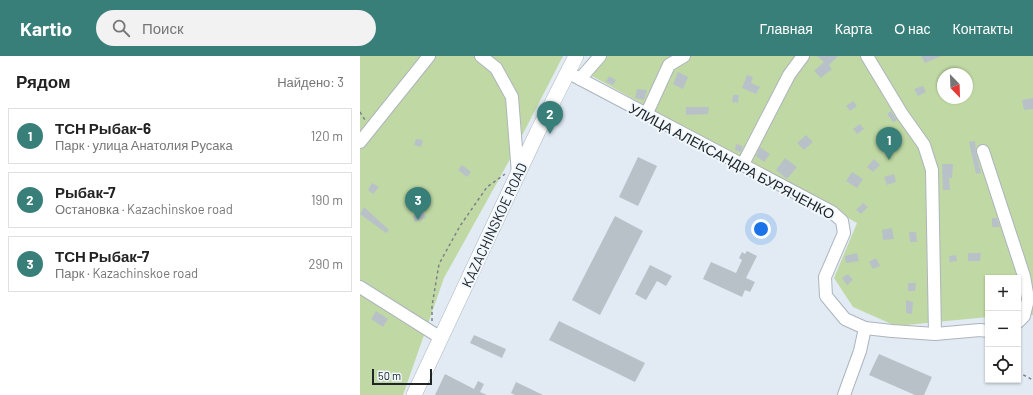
<!DOCTYPE html>
<html lang="ru">
<meta charset="utf-8">
<style>
body{margin:0;font-family:Barlow,sans-serif;background:#f2f2f2;color:#222}
.controls{position:absolute;right:12px;bottom:12px;display:grid;overflow:hidden;border-radius:0px;box-shadow:0 1px 3px #0004}
.controls button{width:36px;height:36px;display:grid;place-items:center;padding:0;border:0;border-bottom:1px solid #e0e0e0;background:#fff;color:#222;font:20px sans-serif}
.compass{position:absolute;left:577px;top:12px;width:36px;height:36px;border-radius:50%;background:#fff;box-shadow:0 1px 3px #0004;rotate:157deg}
.scale{position:absolute;left:12px;bottom:10px;width:60px;box-sizing:border-box;padding-left:4px;border:2px solid #212528;border-top:0;font-size:11px;line-height:14px;white-space:nowrap;color:#212528;-webkit-text-stroke:3px #f0f8fe;paint-order:stroke}
.you{position:absolute;left:401px;top:173px;width:14px;height:14px;margin:-10px;border:3px solid #fff;border-radius:50%;background:#1a73e8;box-shadow:0 0 0 6px #1a73e833}
.badge{display:grid;place-items:center;width:26px;height:26px;border-radius:50%;background:#387f79;color:#fff;font-size:13px;font-weight:700}
.pin{position:absolute;translate:-50% -33px;filter:drop-shadow(0 1px 2px #0008)}
.pin::after{content:'';position:absolute;top:21px;width:14px;height:12px;background:inherit;clip-path:polygon(0 0,100% 0,50% 100%)}
.list{margin:0;padding:0;list-style:none}
h2{display:flex;justify-content:space-between;align-items:center;height:52px;margin:0;padding:0 16px;font-size:17px}
h2 small{font-size:13px;font-weight:400;color:#767676}
.list li{display:grid;grid-template-columns:26px 1fr auto;gap:12px;align-items:center;box-sizing:border-box;height:56px;margin:0 8px 8px;padding:0 8px;border:1px solid #e0e0e0;border-radius:0px}
.list b{display:block;font-size:15px;white-space:nowrap}
.list p{margin:0;font-size:13px;white-space:nowrap;color:#767676}
.list em{font-size:13px;font-style:normal;color:#767676}
.icon{flex:none;width:22px;height:22px;fill:none;stroke:currentColor;stroke-width:2;stroke-linecap:round;stroke-linejoin:round}
.map{position:relative;flex:none;width:673px;height:339px;overflow:hidden}
header{display:flex;align-items:center;gap:24px;box-sizing:border-box;height:56px;padding:0 20px;background:#387f79;color:#fff}
header strong{font-size:19px}
nav{display:flex;gap:22px;margin-inline-start:auto;font-size:14px}
.search{width:280px;height:36px;background:#f2f2f2;display:flex;align-items:center;gap:10px;box-sizing:border-box;padding:0 14px;border-radius:22px;color:#767676;font-size:15px}
main{display:flex}
aside{flex:1;background:#fff}
.map>svg:first-child{display:block}
.green{fill:#c0d9a4;fill-rule:evenodd}
.building{fill:#b8c1c8}
.lines{fill:none;stroke-linecap:round;stroke-linejoin:round}
.minor-casing{stroke:#acb5bc;stroke-width:14}
.major-casing{stroke:#acb5bc;stroke-width:16}
.path{stroke:#7b8287;stroke-width:1.5;stroke-dasharray:3 3;stroke-linecap:butt}
.minor{stroke:#fff;stroke-width:12}
.major{stroke:#fff;stroke-width:15}
.labels{text-anchor:middle;dominant-baseline:central;stroke-width:4;stroke-linejoin:round;paint-order:stroke}
.street-label{font-size:14px;fill:#212528;stroke:#f0f8fe}
</style>
<header>
<strong>Kartio</strong>
<div class="search"><svg class="icon" aria-label="search" viewBox="0 0 24 24"><circle cx="10" cy="10" r="6"/><path d="M15 15l6 6"/></svg>Поиск</div>
<nav><a>Главная</a><a>Карта</a><a>О нас</a><a>Контакты</a></nav>
</header>
<main>
<aside>
<h2>Рядом<small>Найдено: 3</small></h2>
<ul class="list">
<li><span class="badge">1</span><div><b>ТСН Рыбак-6</b><p>Парк · улица Анатолия Русака</p></div><em>120 m</em></li>
<li><span class="badge">2</span><div><b>Рыбак-7</b><p>Остановка · Kazachinskoe road</p></div><em>190 m</em></li>
<li><span class="badge">3</span><div><b>ТСН Рыбак-7</b><p>Парк · Kazachinskoe road</p></div><em>290 m</em></li>
</ul>
</aside>
<div class="map">
<svg width="673" height="339" viewBox="0 0 673 339">
<rect width="100%" height="100%" fill="#e2ebf3"/>
<g class="green">
<path d="M0 0H203L149 105 84 222 43 339H0Z"/>
<path d="M233 0H673V259L658 260V222H628V261L536 270 493 251 474 222 497 167 223 15ZM583 18H607V42H583Z"/>
</g>
<g class="building">
<path d="M457 0H478L469 9 472 13 461 22 454 15 464 6Z"/>
<path d="M561 0H581L565 7Z"/>
<path d="M318 16 328 21 323 33 313 28Z"/>
<path d="M387 19 393 21 391 27 400 31 396 38 382 32Z"/>
<path d="M249 20 256 24 253 29 246 26Z"/>
<path d="M563 30 566 36 558 40 554 33Z"/>
<path d="M277 33 287 34 284 44 275 42Z"/>
<path d="M373 39H379L378 47 372 46Z"/>
<path d="M673 42V53L664 54 662 44Z"/>
<path d="M493 45 497 50 490 55 486 50Z"/>
<path d="M326 51H349L348 58 326 59Z"/>
<path d="M531 55 537 64 533 66 527 58Z"/>
<path d="M500 68 504 73 497 78 493 73Z"/>
<path d="M446 79 453 86 444 94 437 87Z"/>
<path d="M56 83 63 84 61 91 54 89Z"/>
<path d="M615 85 616 97 621 117 616 118 609 86Z"/>
<path d="M376 88 383 90 381 96 375 94Z"/>
<path d="M400 91 410 98 404 106 396 100Z"/>
<path d="M278 101 297 110 278 150 259 141Z"/>
<path d="M425 102 437 111 427 123 416 114Z"/>
<path d="M514 103 520 109 513 116 507 111Z"/>
<path d="M582 108H593L592 122H589L590 134H583Z"/>
<path d="M102 109 111 116 107 121 98 114Z"/>
<path d="M492 116 503 123 497 132 486 125Z"/>
<path d="M534 118 536 126 527 129 524 121Z"/>
<path d="M12 127 19 131 13 138 8 134Z"/>
<path d="M503 147 508 151 501 158 496 154Z"/>
<path d="M4 151 29 174 26 177 0 158Z"/>
<path d="M63 155 66 162 55 166 53 160Z"/>
<path d="M255 160 283 175 240 259 212 244Z"/>
<path d="M632 162H637L640 171H632Z"/>
<path d="M532 172 534 183 523 184 522 174Z"/>
<path d="M549 176H556L557 186H550Z"/>
<path d="M387 195 397 200 386 222 395 226 390 236 385 234 382 241 343 223 351 206 376 217 382 204 379 202 382 196 385 198Z"/>
<path d="M497 197 499 205 486 207 485 200Z"/>
<path d="M608 197H621L620 205H608Z"/>
<path d="M596 199 597 205 590 206 589 200Z"/>
<path d="M516 202 520 210 513 213 509 206Z"/>
<path d="M290 209 312 220 306 230 297 225 286 244 275 238Z"/>
<path d="M488 218 493 224 487 229 482 222Z"/>
<path d="M548 227H556L555 235H548Z"/>
<path d="M546 244 553 246 552 258 546 257Z"/>
<path d="M16 255 28 263 23 271 11 263Z"/>
<path d="M199 265 285 307 275 326 189 284Z"/>
<path d="M114 279 146 293 142 302 110 287Z"/>
<path d="M519 298 572 321 564 339H555L509 319Z"/>
<path d="M85 318 114 333 118 325 124 328 120 336 127 339H75Z"/>
<path d="M156 326 183 339H155L151 337Z"/>
</g>
<g class="lines">
<defs>
<g id="minor">
<path d="M121 0 136 12 152 41 158 118"/>
<path d="M507 0 542 58 564 89 572 114 575 278"/>
<path d="M207 16 472 156 482 165 484 177 465 221 466 240 485 263 505 272 532 275 575 278 620 274 628 275"/>
<path d="M220 23 240 0"/>
<path d="M286 59 309 9 324 0"/>
<path d="M0 86 69 0"/>
<path d="M623 95 664 220 668 243 664 260 658 266"/>
<path d="M382 110 429 19 443 0"/>
<path d="M0 231 81 282"/>
<path d="M484 339 500 295 505 272"/>
</g>
<path id="major" d="M54 339 178 75 216 0"/>
</defs>
<use href="#minor" class="minor-casing"/>
<use href="#major" class="major-casing"/>
<g class="path">
<path d="M0 56 5 64"/>
<path d="M72 265V250L79 208 100 170 127 131 145 118"/>
<path d="M658 316 673 324"/>
</g>
<use href="#minor" class="minor"/>
<use href="#major" class="major"/>
</g>
<g class="labels">
<g class="street-label">
<text transform="translate(372 105) rotate(28)">УЛИЦА АЛЕКСАНДРА БУРЯЧЕНКО</text>
<text transform="translate(134 169) rotate(-65)">KAZACHINSKOE ROAD</text>
</g>
</g>
</svg>
<div class="controls">
<button>+</button>
<button>−</button>
<button><svg class="icon" aria-label="locate" viewBox="0 0 24 24"><circle cx="12" cy="12" r="6"/><path d="M12 2v4M12 18v4M2 12h4M18 12h4"/></svg></button>
</div>
<svg class="compass" viewBox="-18 -18 36 36"><path d="M0-13l5 13h-10z" fill="#e53935"/><path d="M0 13l5-13h-10z" fill="#767676"/></svg>
<div class="scale">50 m</div>
<div class="you"></div>
<div class="pin badge" style="left:529px;top:104px">1</div>
<div class="pin badge" style="left:190px;top:78px">2</div>
<div class="pin badge" style="left:58px;top:164px">3</div>
</div>
</main>
